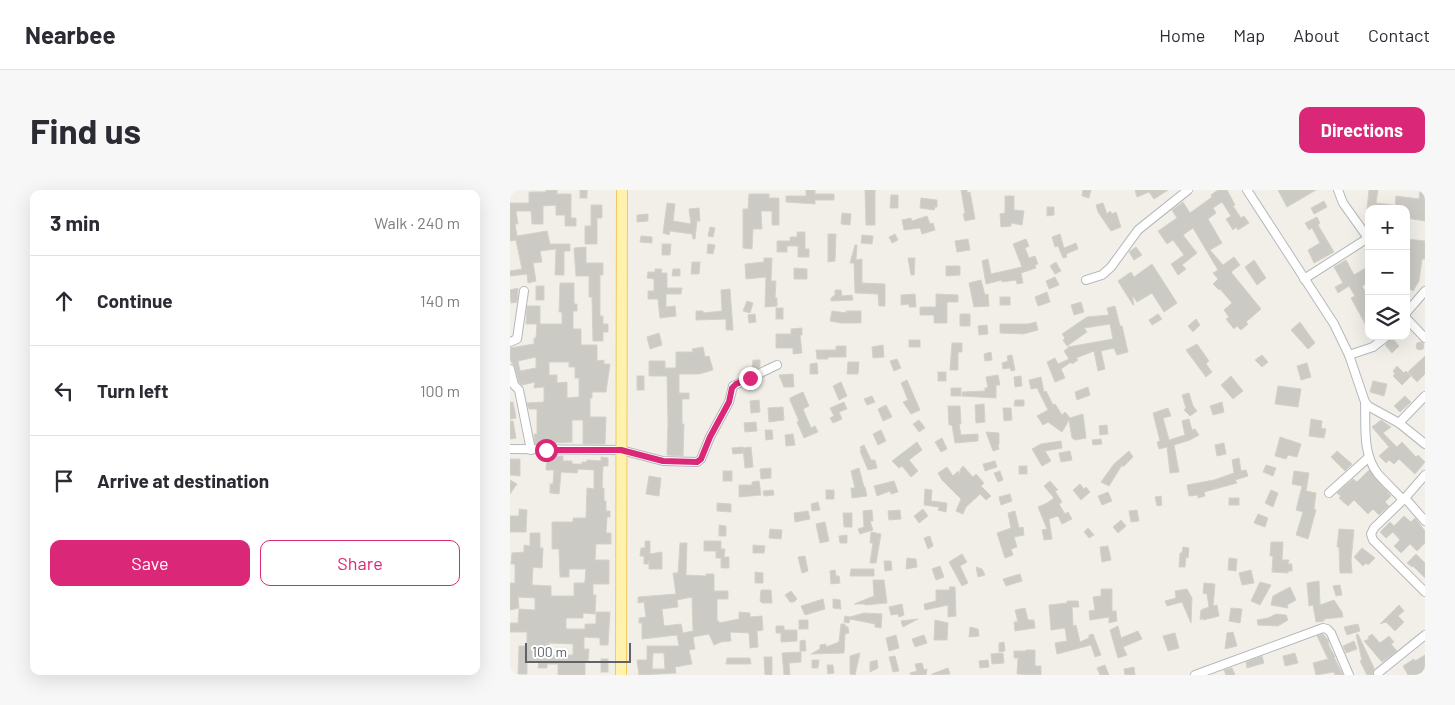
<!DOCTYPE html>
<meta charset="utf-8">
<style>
body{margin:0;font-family:Barlow,sans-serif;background:#f7f7f7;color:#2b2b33}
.controls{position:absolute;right:15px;top:15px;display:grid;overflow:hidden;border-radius:10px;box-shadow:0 5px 20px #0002}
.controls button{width:45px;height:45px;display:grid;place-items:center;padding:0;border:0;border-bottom:1px solid #e1e1e2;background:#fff;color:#2b2b33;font:25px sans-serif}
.scale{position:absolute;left:15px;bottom:12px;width:106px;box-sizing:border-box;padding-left:5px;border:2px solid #5f6368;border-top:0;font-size:14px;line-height:18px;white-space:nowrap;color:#5f6368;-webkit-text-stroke:4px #fff;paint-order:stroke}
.stop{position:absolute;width:15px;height:15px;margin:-11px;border:4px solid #db2777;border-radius:50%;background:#fff}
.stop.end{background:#db2777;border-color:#fff;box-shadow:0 1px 5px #0008}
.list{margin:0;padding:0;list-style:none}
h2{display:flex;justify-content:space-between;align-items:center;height:65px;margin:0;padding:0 20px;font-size:21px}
h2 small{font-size:16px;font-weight:400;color:#7c7c81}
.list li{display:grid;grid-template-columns:32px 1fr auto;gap:15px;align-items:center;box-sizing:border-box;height:90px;padding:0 20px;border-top:1px solid #e1e1e2}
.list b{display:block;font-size:19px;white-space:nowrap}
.list em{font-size:16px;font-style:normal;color:#7c7c81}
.actions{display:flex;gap:10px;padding:15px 20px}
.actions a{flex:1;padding:11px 0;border:1px solid #db2777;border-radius:10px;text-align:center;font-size:18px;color:#db2777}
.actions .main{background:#db2777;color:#fff}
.icon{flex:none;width:28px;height:28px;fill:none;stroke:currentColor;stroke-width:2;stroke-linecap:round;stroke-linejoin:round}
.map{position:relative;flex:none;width:915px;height:485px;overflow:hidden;border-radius:10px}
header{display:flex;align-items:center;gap:30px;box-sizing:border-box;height:70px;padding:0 25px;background:#fff;border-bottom:1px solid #e1e1e2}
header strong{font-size:24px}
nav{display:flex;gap:28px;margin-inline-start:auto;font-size:18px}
.intro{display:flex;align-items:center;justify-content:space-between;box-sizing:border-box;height:120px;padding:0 30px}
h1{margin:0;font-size:35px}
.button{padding:12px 22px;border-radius:10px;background:#db2777;color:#fff;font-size:18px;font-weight:700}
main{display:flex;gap:30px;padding:0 30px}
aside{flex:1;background:#fff;border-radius:10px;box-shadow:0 5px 20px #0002}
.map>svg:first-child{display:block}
.building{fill:#cccac5;stroke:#d6d1c6;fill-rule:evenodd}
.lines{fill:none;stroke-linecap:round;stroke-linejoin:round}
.minor-casing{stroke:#b5b8bc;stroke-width:10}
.major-casing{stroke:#f2c960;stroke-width:12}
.minor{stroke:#fff;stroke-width:8}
.major{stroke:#fff2af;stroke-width:10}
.route{stroke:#db2777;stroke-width:6}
</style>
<header>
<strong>Nearbee</strong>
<nav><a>Home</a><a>Map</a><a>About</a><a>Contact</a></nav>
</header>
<div class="intro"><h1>Find us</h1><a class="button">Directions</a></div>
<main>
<aside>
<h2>3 min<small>Walk · 240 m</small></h2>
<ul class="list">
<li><svg class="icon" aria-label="ahead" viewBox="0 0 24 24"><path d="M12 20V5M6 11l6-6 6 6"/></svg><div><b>Continue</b></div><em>140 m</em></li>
<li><svg class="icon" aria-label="left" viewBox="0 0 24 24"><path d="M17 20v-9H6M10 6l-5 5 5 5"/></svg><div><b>Turn left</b></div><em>100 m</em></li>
<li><svg class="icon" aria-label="arrive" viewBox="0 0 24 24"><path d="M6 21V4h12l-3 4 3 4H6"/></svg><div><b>Arrive at destination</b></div></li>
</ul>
<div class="actions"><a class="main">Save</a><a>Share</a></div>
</aside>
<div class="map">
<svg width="915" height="485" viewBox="0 0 915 485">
<rect width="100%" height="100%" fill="#f1efe8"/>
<g class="building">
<path d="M36 0H47V4H61V28H66V36H55V25H46V15L33 16V34H22L21 21H6L8 34H5L7 46 37 41 40 54H60V61H54V85H45L46 59 30 61 32 72 23 73 26 91 18 93 17 84 0 86V81L12 79 6 50 0 51V13H19V2H36Z"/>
<rect x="70" y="0" width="7" height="8"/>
<path d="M296 0H305V4H324V10H305V14L276 12V6H296Z"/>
<path d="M355 0H365V35H356Z"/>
<path d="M451 0H457V3L460 2 465 29 455 31 453 24 455 23Z"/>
<path d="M573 0H581L579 8 572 6Z"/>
<path d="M625 0H658L644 9 639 2 627 7Z"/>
<path d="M708 0H717L725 15 723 16 731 28 734 26 739 33 728 40 726 37 723 40 716 29 721 26 712 12 703 18 706 23 698 29 712 53 700 60 713 75 724 67 730 75 721 82 751 119 736 132 738 134 731 140 727 136 724 139 716 129 719 127 714 120 722 113 710 99 709 100 703 94 708 89 703 83 708 80 683 38 673 45 687 63 672 75 676 79 668 85 661 74 674 65 663 50 657 54 648 41 667 28 662 20 665 18 673 12 680 23 702 7 701 5Z"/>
<path d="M768 0H806L777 17Z"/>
<path d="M859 0H868L866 13 884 15V19H857Z"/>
<path d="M910 0H915V31L896 28V19H885L886 6 909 9Z"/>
<path d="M239 4H259V8H269V35H262V21H251L252 39H243L242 59 233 58V19H238Z"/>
<path d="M381 5H388V18H380Z"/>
<path d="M495 6H504V20L514 21 512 35 501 33V36L491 37 490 24 495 23Z"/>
<path d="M411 8 427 10V17H425L424 20 410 18Z"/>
<path d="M814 11 817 17 804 24 801 18Z"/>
<path d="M157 13 165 14 163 31 181 34 179 19 189 18 190 31H187L185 49H183L182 44 160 41 159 45 153 43Z"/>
<path d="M593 13 597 24 600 21 602 24 606 22 611 37 601 41 588 22 586 15Z"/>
<path d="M81 15H92V28H87V54H75V36H81Z"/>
<path d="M537 17H544V25L537 26Z"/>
<path d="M332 23 341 24 340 35 331 34Z"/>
<path d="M138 24V31L127 32V25Z"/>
<path d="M417 26 420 34 423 33 425 40 412 44 410 38 394 40 392 30 401 28 402 31Z"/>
<path d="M807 27 810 33 808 35 824 62 804 73 798 60 810 53 802 38 799 40 795 33Z"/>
<path d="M200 37 205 38 203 47 198 46Z"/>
<path d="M287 42H295V59H299V67H288V56H277V62H267V51H280V47H287Z"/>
<path d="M318 44H326L325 71 318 72Z"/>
<path d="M385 44 388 50 382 53 379 47Z"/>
<path d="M550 44 554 58 566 53 568 59 556 64 557 67 553 68 548 56 545 57 542 47Z"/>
<path d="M352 45 363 46 362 54 351 53Z"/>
<path d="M131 46 142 47V53L130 52Z"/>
<path d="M458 49 460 60 447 62 445 51Z"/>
<path d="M516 49 519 56 515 58 519 68 525 66 528 74 525 75 526 78 511 83 513 93 507 94 506 90 492 92V90L476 94 472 71 478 69 481 84 512 77 503 54Z"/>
<path d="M896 49 915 51V69H912L909 91 903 101 896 96 898 69H896Z"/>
<path d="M152 54H161L160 65H152Z"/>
<path d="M198 54 205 55 203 64 197 63Z"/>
<path d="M345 55H347L346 70 352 69V93L375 94V116H369L368 104 345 103 344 73H340Z"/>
<path d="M76 57V73H93V85H90V126H93V134H98V142H93V151H83L82 107H79V86H66L64 58Z"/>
<path d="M626 57 632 65 624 70 619 62Z"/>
<path d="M254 68H262L261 91H266L265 108H267V116L255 117 256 87 236 89 235 74 254 72Z"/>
<path d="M398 68H405L404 85H401Z"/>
<path d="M744 70 756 88 747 95 735 77Z"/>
<path d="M836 70 844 85 859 76V92L852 96 859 109V141L841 108 845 106 839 96 828 103 825 97 833 93 824 77Z"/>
<path d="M182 72H190L189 84H181Z"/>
<path d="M546 72 551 81 545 84 540 76Z"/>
<path d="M642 74 667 113 654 122 642 103 627 112 622 105 624 115H623L608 91 621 82 624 87Z"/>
<path d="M436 76H450V85L436 86Z"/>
<path d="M284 78 297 79V89H284Z"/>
<path d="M145 79H152L151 83H157V98H172L171 104H156V117L165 116 166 126 150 128 148 109H138V101H144V89L137 88 138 82H145Z"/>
<path d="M163 79H170V86H162Z"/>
<path d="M545 87 549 95 539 99 536 91Z"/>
<path d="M471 90 475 105 478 104 479 116 464 117 459 93Z"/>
<path d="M50 93H64V114H67V121H63V139H71V155H87V171L94 170V174H100L96 202H82V208H80V227H96L95 254H73V230H62V252L25 254 24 244H27V219H19L17 213 34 212V197L24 198 25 192 12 195 9 192 5 177 0 170V158L24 154V148H26L27 134H16L17 116H30V134H52V122H49ZM26 167V178L10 181 8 171ZM39 172H59V177H65V188H69V207L57 208V192L47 193V185H39Z"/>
<rect x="26" y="96" width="8" height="14"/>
<path d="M8 98 7 112 1 113 0 100Z"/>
<path d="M220 99 223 140H216V129L186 130V121H193V123L212 121 211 100Z"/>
<path d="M325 100H331L332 106 342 105 343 110 321 111V108L325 105Z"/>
<path d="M537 102 540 112 528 116 525 107Z"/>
<path d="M405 104 406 117H399V114L391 115V105Z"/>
<path d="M426 104 448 105V112H437V133H424V125H410V117H426Z"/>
<rect x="490" y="107" width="10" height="8"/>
<path d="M237 111 243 113 240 123 233 121Z"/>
<path d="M571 112 574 122 564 125 561 115Z"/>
<path d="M605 116 610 136H612L618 162 607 165 604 158 591 161 595 179 588 181 584 161 566 168 568 170 562 174 561 172 551 179 555 188 545 192 537 172 545 168 548 174 559 169 554 161 558 158V157L603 149 600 134 574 138 577 142 557 156 553 150 555 148 552 144 577 127 599 125 597 118Z"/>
<rect x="266" y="118" width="7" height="11"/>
<path d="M322 121 337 123 336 121H351V133H331L320 131Z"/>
<path d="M245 124 246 132 239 133 238 125Z"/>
<rect x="450" y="124" width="10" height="12"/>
<path d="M648 124 652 129 642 135 639 130Z"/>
<path d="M686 129 690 135 683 142 678 136Z"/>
<path d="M526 132 528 140 513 144 490 143V134H518Z"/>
<path d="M790 132 805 153 798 159 781 140Z"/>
<path d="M477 135 478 144 469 145 468 136Z"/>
<path d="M292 138V145H290L292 163 283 164V158H266V144H281V139Z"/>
<path d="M149 143 152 155 140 159 137 147Z"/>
<path d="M882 148 889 156 882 163 875 155Z"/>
<rect x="399" y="150" width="11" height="7"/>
<circle cx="910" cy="156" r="4"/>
<path d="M442 153H452V162H448V180H440Z"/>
<path d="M687 154 699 171 696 174 702 182 696 187 676 160Z"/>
<path d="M373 155 374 167 363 168 362 157Z"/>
<path d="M326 156H336V167H318V169H307L306 160H326Z"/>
<path d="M193 157 195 167 199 166 203 180 189 184H169V203H179V209H172V234H174L173 266 157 265 158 233 157 186H139V171H155V178H166V162H183L182 159Z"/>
<path d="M481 162 482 170 475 171 474 164Z"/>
<path d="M502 165 505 180 501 181 500 178 493 179 492 173 498 171 497 166Z"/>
<path d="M752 165 758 172 752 177 745 170Z"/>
<path d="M915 166V184L907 192 898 182Z"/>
<path d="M387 169 391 178 384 181 380 171Z"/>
<path d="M243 170H250V177L242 181Z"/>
<path d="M338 172H349L348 184H337Z"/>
<path d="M307 173 308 184H300V174Z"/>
<path d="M797 173 801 187 791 190 787 176Z"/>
<path d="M887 176 894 183 896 181 901 186 892 195 883 186 885 184 883 181Z"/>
<rect x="428" y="182" width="8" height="9"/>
<path d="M283 184 284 197H274L269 185Z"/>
<path d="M488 185 490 195H486V208L452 206V202L475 201V198H478L476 187Z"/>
<rect x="127" y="186" width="7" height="14"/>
<path d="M511 186 512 196 505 197 504 187Z"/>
<path d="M721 186 733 201 723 209 711 195Z"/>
<path d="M531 187 534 202 536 201 543 215 545 214 552 225 555 222 560 228 573 224 576 248 565 250 562 248 559 230 552 242 538 232 533 235 527 226 538 220 527 198 521 199 519 190Z"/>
<path d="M397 190 410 220 401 224 393 212 398 210 391 193Z"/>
<path d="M863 191 877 194 874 206 860 202Z"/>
<path d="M331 192 337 206 329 210 323 196Z"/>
<path d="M768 196 791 199 788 217 765 214Z"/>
<path d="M578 197 580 205 567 210 565 202Z"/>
<rect x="441" y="198" width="10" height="8"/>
<path d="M293 202 299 216 293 219 301 238 305 236 308 242 294 248 287 232 289 231 280 210V208Z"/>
<path d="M679 203 683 216 687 221 680 226 674 220 676 218 672 205Z"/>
<path d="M362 206 365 212 357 215 354 209Z"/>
<path d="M895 206 901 212 890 222 884 216Z"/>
<path d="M249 210 250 222 241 223 240 211Z"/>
<path d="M505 210H514V216H504Z"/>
<path d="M0 212H3L6 228 0 229Z"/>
<path d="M334 212 337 219 329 222 332 229 323 233 320 228 324 226 320 218Z"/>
<path d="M712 212 714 222 703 225 700 216Z"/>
<path d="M474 214 475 232 466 233 465 215Z"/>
<path d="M376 215 382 227 373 231 368 219Z"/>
<path d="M438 216H450L451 234H449L451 245 468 244V251L445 253 442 235H439Z"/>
<path d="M273 217 274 230 259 232 258 218Z"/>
<path d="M493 218H501L502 230 494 231Z"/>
<path d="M658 218 661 226 653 228 659 250 675 245 672 231 679 229 682 240 685 239 689 245 680 250 664 255 669 282 660 283 657 257 649 259 647 252 650 251 643 223Z"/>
<path d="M801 229 812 231 811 238 816 239 814 248 799 246Z"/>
<path d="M409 230 415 238 409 242 403 234Z"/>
<path d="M871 230 881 237 873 243 887 257 892 252 906 267 908 265 915 272 905 284 889 269 884 274 879 270 876 273 869 266 879 257 862 237Z"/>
<path d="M0 231H3L6 248 0 249Z"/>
<path d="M246 232 247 241 235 242 234 233Z"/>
<path d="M597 235 598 244 590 245 589 236Z"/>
<path d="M255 240H262L263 249 256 250Z"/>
<path d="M371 240 376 251 368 255 363 244Z"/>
<path d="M476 242 489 243V254L488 255 489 259 483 261Z"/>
<path d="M283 244 285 255 276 256 275 245Z"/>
<path d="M770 247 791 254 787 267 778 265 776 269 765 266Z"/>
<path d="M432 248 437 259 431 262 425 252Z"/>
<path d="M591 249 592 254 583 255 582 250Z"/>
<path d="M551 251 552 258 535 261 541 271 532 276 522 259 531 254Z"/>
<path d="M407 252 412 260 399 270 408 281 401 287 392 276 389 278 382 271Z"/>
<path d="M714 253 716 264 707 266 705 255Z"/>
<path d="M354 255 361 270H365L367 278 358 280 350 261 351 260 350 257Z"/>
<path d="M233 257 234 263 223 264 222 258Z"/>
<path d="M241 257 243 277 235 278 233 258Z"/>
<path d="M560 261 562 270 551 272 549 263Z"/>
<path d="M619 261 623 267 613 277 612 275 599 296 591 292 604 274Z"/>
<path d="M827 261 842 274 835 281 821 267Z"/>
<path d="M37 266H53V271H62V274H72V272H77V270L91 271V267L98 268V276H93L92 298H94V311H96V321H100V327H97L96 343H101V354H86L85 370H99V394H83V405H86L85 424 73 423V428H56V439H75V434H86V422H100L98 455H90V448L74 447V459H79L78 471H75V485H48V474H37V478H28L29 471H17V484H8L9 456H17V442H0V433H8L9 419 25 420V408L8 407 9 418 0 420V393H5V374H1L2 363 14 362V355L20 356V343H30V358H33L32 378 23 377 22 395 41 396V406H64V393H74L75 391 76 379H59V387H50L49 359H42V332H63V328H76L77 298 84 299V280L68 279 67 283 51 282 49 304 40 303V294H43L44 280H36ZM39 453 63 454V465H38Z"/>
<path d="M729 268 731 281 736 280 738 286 725 290 727 293 694 302 695 306 688 308V305L679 306 677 295 704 290 724 283 722 270Z"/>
<path d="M0 269H10V286L0 285Z"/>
<path d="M485 271 487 277 475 281 473 274Z"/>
<path d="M756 275 766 278 763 286 753 282Z"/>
<path d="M453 276 463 287 466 284 474 293 471 296 481 306 476 310 470 304 456 317 453 324 446 321 451 309 432 290 428 283 437 277 443 286 448 281 450 285V280Z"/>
<rect x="509" y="276" width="8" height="8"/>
<path d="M261 278V288L251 289 250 279Z"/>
<path d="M349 278 354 297H355L357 306 342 308 341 298H345L341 281Z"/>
<path d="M859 280 881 306 875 312 879 316 869 325 863 319 858 324 844 310 838 316 829 308 831 306 827 303 843 289 847 292Z"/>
<rect x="213" y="281" width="9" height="10"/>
<path d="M490 281 493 290 488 292 484 283Z"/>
<path d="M784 281 799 283 796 301 806 303 804 319 806 320 798 349 786 345 793 322 786 320 792 296 782 294Z"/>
<path d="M139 286 151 288 149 306 136 304Z"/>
<path d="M0 290 7 294 0 304Z"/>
<path d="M249 291 251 305 229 307V295H242V292Z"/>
<path d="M384 291 388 302 381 304 380 301 367 306 364 296Z"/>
<path d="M540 291 548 300 545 301 552 312 549 314 555 324 558 322 562 329 552 334 548 326 539 329 542 349 534 350 532 340 537 339 528 317 537 313 544 308 534 296Z"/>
<path d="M570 294 574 299 576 297 580 302 571 310 563 300Z"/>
<path d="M415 299 422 300 421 311 437 313 436 322 428 320 429 317 414 315Z"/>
<path d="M263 300 264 305 254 306 253 301Z"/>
<rect x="316" y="300" width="8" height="9"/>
<path d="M761 300 768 303 763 317 755 313Z"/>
<path d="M598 302 602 311 592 315 588 306Z"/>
<path d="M500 304 502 311 491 315 489 307Z"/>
<path d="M651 306 652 315 647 316 645 307Z"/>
<rect x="719" y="308" width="10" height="7"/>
<path d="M308 312 310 320 302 321 301 314Z"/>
<path d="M207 313 221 314V322L207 321Z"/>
<path d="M9 319 17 320 16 342H0V326H9Z"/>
<path d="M413 319 418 326 409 333 404 326Z"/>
<path d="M362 320 363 331H360L363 340 350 344 348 339 354 337 353 321Z"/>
<path d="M390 320 391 329 379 330 378 321Z"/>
<path d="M627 320 629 331 621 332 619 321Z"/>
<path d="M298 321 300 329 285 332 284 323Z"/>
<path d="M505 321 509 338 513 337 514 345 504 347 507 357 501 359 503 365 495 368 487 343 501 338 498 323Z"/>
<path d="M333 323H342V337H334Z"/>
<path d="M748 324 758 328 755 337 744 333Z"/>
<path d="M894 326 901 332 905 328 915 341V353L907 361 900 354 891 363 884 356 890 350 883 342 876 348 870 342 880 332 884 336Z"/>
<path d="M611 330 616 336 608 343 603 337Z"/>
<path d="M315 332 319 351 310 353 306 334Z"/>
<path d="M209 335 216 336V346H209Z"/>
<path d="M578 338 584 345 579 348 574 342Z"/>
<path d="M260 339 272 340 271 349 259 348Z"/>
<path d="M829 339 844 340 841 370 842 383H830L829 357H827Z"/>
<path d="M361 342 371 344 366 373H360L363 353H360Z"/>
<path d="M337 345V353H330L329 346Z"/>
<path d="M420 346 423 356 418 359 414 348Z"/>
<path d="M135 351H140V364L152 362V379H139V370V374H134V366H130L131 358H135Z"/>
<path d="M194 351H211V359H215L214 367H219V378H211V368H206V361H194Z"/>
<path d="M761 352H773L772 370H779L778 374H782V381H778V383L762 382 763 366H760Z"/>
<path d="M170 353H177L176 385 196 386V384H204V401H218V409H207V431H209V433L229 429V422L240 423V427L252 426 253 440 247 441 248 457 240 458 239 443 220 442 221 451 211 452 204 455 199 444 183 447 185 459 179 460 182 474 165 477 166 483 129 485 127 470H137V456H169L167 445 132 449V433H129V428L136 427 134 412 128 413V407L166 404 163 383H168ZM182 407 183 441 173 443 171 434 154 436 152 419 168 417 167 410ZM143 463H154L155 479H142Z"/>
<path d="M243 355 255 356 254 363H243Z"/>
<path d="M598 356 601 370 592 372 590 357Z"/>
<path d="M673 357 679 358 678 368 676 367 675 377H669L670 363H672Z"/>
<path d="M852 358 865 368 858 375 856 373 853 376 844 367Z"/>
<path d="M452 364 457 372 450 376 458 393 452 396 439 372Z"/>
<path d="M906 364 915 373V388L903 376 902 377 897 373Z"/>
<path d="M295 366 298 381 292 383 288 367Z"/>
<path d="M397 368 406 369 407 377 396 379Z"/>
<path d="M719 368 727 369 726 381 718 380Z"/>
<path d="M374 371H381L382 380 375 381Z"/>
<path d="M430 376 434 387 426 390 422 379Z"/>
<path d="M466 377 472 379 475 385 468 387Z"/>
<path d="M341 379H364V386H340Z"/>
<path d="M325 380 326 386H329L330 393 321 394 320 381Z"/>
<path d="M741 380 744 393 732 395 729 383Z"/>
<path d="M245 382 253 383V393H245Z"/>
<path d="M510 384 512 391 496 396 493 389Z"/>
<path d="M363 390H374L377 413 355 415V414H344L364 406Z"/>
<path d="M809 391 810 415 824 410 832 422 833 427 814 429V431L806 432 803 415 799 416 797 393Z"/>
<path d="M750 392 761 395 750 415 741 411Z"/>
<path d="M694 393 705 394 703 416 707 415 709 426 693 430V428L690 430 691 420 699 417 697 404 693 403Z"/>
<path d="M830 395 832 405 826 406 823 396Z"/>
<path d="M439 397H445L446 426 438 427V415L415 420 414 414 426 411V400H440Z"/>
<path d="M780 397 786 410 777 415 778 418 761 415 763 406Z"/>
<path d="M591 399H602V421H606L607 431 599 433V427L580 430 579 421 585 420 583 407 591 406Z"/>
<path d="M677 399 682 408 681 433 672 412 657 416 655 411 666 408 665 401Z"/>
<path d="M251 400H261L262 413H252L250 411Z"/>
<path d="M281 401 287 409 284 412H280L275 405Z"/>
<path d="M313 409 315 419 295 425 291 416Z"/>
<path d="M323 409 330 410 331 419 323 418Z"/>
<path d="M557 411H568L569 417H562L563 436 566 435 570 452 579 448V445L583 444 591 465 585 467 581 455 547 464 545 453 557 451 555 438 541 440 539 415 557 413Z"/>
<path d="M392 414 394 425 389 427 388 424 381 425 379 417Z"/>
<path d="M889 415 894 421 888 426 894 432 885 441 876 432 870 434Z"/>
<path d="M515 418 518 430H524L525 438 505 441 504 432H508L505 420Z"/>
<path d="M721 418 732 419 730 433 719 431Z"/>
<path d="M354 423 372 424 371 438 365 437V434L340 429 339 433 334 432 335 426 340 427Z"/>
<path d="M766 424 776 425 778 430 768 436 748 435 747 430 758 428Z"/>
<path d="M408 429 393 437 391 431Z"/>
<rect x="289" y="430" width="9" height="9"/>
<path d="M425 430 438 433 437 450H424Z"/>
<path d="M331 434H335V436L338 437 339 443 335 444 334 463 301 464 310 459V455L316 454V457L329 452Z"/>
<path d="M848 434 850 441 837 445 834 437Z"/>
<path d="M266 436H274V440H287V451L271 452V443H266Z"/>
<path d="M608 436 611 448 628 441 632 449 613 457 617 465 608 468 600 440Z"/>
<path d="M460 437 468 439 469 446 459 447Z"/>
<path d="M723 442 727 456 715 459 717 443Z"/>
<path d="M665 443 669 458 658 461 653 446Z"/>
<path d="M813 444 818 450 819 456 825 467H824L833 485H825L824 482 806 485 803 473 818 469 807 446Z"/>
<path d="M848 444 864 478 863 485H857L850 471 852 470 846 445Z"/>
<path d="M862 444 870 453 879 446 884 452 881 454 887 461 872 472 854 451 859 449 858 447Z"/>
<path d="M386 445 389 458 379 461 376 448Z"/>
<path d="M414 445 417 453 405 457 402 449Z"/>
<path d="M295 450 296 461H290V451Z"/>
<path d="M844 451 847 459 836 463 833 456Z"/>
<path d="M494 452 495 461 489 462V453Z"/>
<path d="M516 460H525V476H531V485L507 484 508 468H504V461H516Z"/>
<path d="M291 462V472L279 473 280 485H274L272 463Z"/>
<path d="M350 463 345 485 340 484V466Z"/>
<path d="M493 463 494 473 482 474 481 464Z"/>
<path d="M785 463 788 473 775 476 773 466Z"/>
<path d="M915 465V485H898L893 476 904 469 905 471Z"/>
<path d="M385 466 389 481 383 482 379 467Z"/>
<path d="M752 466 754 473 737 478 736 472Z"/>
<path d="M254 467H262V485H255Z"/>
<path d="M217 468H240L241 474H216Z"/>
<rect x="91" y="469" width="7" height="13"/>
<path d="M302 470H309L308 478H302Z"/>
<path d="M367 470 368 478 360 482V472Z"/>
<path d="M478 470 479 477 470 478 469 471Z"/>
<path d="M412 473 414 480 417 479 416 485H401L400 483 407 481 405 474Z"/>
<path d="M317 475H323L324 483 318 484Z"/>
<path d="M595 475 599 485H590L587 478Z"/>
<path d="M624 477 625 485H615L614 479Z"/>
<path d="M438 478 440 484 422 485V484Z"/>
<path d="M722 478 725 485H716L714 480Z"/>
</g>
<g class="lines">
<defs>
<g id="minor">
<path d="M737 0 824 134 839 165 855 212 858 216 889 233 915 254"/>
<path d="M794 89 858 48 833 13 828 0"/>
<path d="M576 90 592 85 601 77 628 40 678 0"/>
<path d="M896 123 915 101"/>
<path d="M896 128 915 148"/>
<path d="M0 152 7 149 14 101"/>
<path d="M839 165 863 157 877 146"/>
<path d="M0 179 4 195 9 200 21 260"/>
<path d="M855 212C856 236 852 264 868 284 876 293 885 301 893 310"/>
<path d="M889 233 915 206"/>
<path d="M0 259 111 260 153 271 187 272 191 269 200 247 219 212 223 196 267 175"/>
<path d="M915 285 895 308 864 338 861 344 863 350 915 402"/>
<path d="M819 303 859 267"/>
<path d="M895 308 915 331"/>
<path d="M868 483 915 445"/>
<path d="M685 485 813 438 817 439 821 443 839 485"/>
</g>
<path id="major" d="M111 485 112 0"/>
</defs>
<use href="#minor" class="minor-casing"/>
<use href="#major" class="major-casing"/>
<use href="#minor" class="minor"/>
<use href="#major" class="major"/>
</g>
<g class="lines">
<path class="route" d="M36 260H111L153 271 187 272 191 269 200 247 219 212 222 198 226 194 240 188"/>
</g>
</svg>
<div class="controls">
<button>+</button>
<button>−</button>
<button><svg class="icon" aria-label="layers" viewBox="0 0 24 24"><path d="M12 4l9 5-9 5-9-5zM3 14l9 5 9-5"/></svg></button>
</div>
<div class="scale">100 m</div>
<div class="stop" style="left:36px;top:260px"></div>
<div class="stop end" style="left:240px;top:188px"></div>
</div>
</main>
